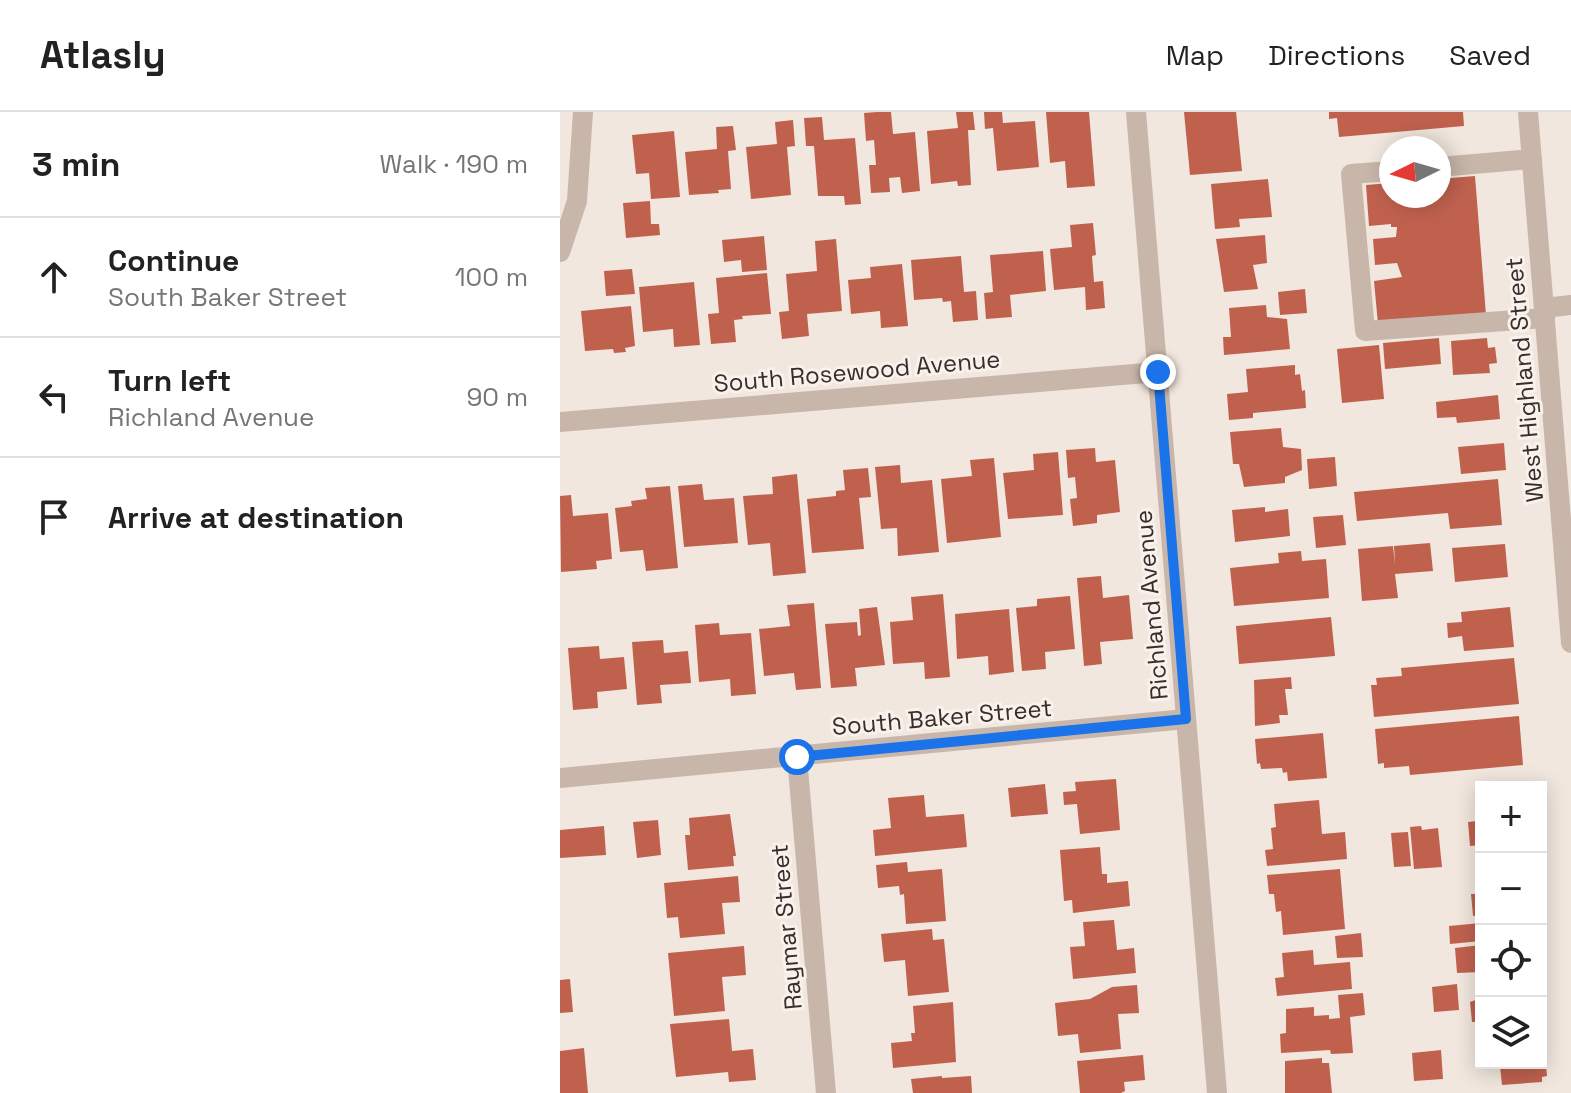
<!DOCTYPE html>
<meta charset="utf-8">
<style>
body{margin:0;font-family:"Space Grotesk",sans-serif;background:#f2f2f2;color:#222}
.controls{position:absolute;right:24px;bottom:24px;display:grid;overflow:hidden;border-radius:0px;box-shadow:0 4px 20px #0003}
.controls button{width:72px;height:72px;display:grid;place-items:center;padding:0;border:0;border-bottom:2px solid #e0e0e0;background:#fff;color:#222;font:40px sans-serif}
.compass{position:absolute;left:819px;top:24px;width:72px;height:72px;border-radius:50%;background:#fff;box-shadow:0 4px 20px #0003;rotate:265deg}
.stop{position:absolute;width:24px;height:24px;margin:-18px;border:6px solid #1a73e8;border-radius:50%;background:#fff}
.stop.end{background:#1a73e8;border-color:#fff;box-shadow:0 2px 8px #0008}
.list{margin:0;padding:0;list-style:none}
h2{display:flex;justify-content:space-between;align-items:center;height:104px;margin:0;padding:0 32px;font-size:34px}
h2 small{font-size:26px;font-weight:400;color:#767676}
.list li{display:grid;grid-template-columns:52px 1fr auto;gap:24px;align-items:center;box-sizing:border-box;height:120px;padding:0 32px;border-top:2px solid #e0e0e0}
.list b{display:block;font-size:30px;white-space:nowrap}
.list p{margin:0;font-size:26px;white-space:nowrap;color:#767676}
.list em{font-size:26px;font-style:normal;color:#767676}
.icon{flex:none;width:44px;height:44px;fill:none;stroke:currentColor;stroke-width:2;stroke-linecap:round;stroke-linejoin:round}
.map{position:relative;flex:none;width:1011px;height:981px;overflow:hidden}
header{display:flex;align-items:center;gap:48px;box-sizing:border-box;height:112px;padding:0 40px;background:#fff;border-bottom:2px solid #e0e0e0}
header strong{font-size:38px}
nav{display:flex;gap:44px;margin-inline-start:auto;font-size:28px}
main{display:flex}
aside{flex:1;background:#fff}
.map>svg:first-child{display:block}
.building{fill:#c0614e}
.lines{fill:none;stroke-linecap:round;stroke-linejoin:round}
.minor{stroke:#c9b6ab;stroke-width:20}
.route{stroke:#1a73e8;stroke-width:10}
.labels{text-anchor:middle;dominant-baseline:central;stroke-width:6;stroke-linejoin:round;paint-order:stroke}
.street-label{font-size:24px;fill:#372d2a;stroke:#f9f1eb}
</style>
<header>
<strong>Atlasly</strong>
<nav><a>Map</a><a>Directions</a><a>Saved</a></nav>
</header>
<main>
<aside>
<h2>3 min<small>Walk · 190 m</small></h2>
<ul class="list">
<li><svg class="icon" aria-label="ahead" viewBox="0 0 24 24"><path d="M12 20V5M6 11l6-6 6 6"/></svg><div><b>Continue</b><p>South Baker Street</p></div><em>100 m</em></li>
<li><svg class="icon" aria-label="left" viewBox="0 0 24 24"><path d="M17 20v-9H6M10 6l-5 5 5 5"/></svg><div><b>Turn left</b><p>Richland Avenue</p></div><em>90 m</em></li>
<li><svg class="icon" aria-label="arrive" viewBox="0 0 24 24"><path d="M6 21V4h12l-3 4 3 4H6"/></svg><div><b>Arrive at destination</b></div></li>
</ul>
</aside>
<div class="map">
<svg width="1011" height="981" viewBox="0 0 1011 981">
<rect width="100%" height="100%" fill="#f1e7de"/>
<g class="building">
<path d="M317 0H331L333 22 355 20 360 79 342 81 340 65 329 66 330 80 311 81 309 53H316L314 28 306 29 304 1Z"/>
<path d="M396 0H413L415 18H408L411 73 398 74 397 69 371 72 367 19 398 16Z"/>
<path d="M424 0H442L443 11 475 9 479 55 437 59 433 16 425 17Z"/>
<path d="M486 0H529L535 74 507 76 505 49 490 51Z"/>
<path d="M624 0H676L682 59 630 63Z"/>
<path d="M769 0H903L904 14 779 25 777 6 769 7Z"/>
<path d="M262 5 264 28 295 26 301 92 285 93 284 84H258L254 34H246L244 6Z"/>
<path d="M233 8 235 34 227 35 231 83 191 87 186 35 217 32 215 10Z"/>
<path d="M173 14 176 38 168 39 171 77 158 78 159 81 129 83 125 40 157 37 156 15Z"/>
<path d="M114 19 120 85 91 87 89 61 76 62 72 23Z"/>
<path d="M915 64 926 203 818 212 814 169 842 165 837 151 815 153 813 127 836 125 837 115H831V112L809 114 806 73 831 71V84H879V67Z"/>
<path d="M708 67 712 105 679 107 680 115 655 117 651 72Z"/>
<path d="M90 89 91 112H99L100 123 66 126 63 91Z"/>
<path d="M533 111 536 143 532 144 534 170 543 169 545 196 526 198 525 175 494 178 490 137 512 135 510 113Z"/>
<path d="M705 123 707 151 693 153 698 177 664 180 656 127Z"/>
<path d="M204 124 207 158 182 160 181 148 164 150 162 128Z"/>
<path d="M276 127 282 199 247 202 249 224 222 227 219 200 229 199 226 162 257 159 255 129Z"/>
<path d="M483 139 486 179 450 183 452 205 426 207 424 181 433 180 430 143Z"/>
<path d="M401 144 404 180 416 179 418 208 393 210 391 189 383 190 382 186 354 188 351 148Z"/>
<path d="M342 152 348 214 321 216 320 199 291 202 288 168 311 166 310 155Z"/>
<path d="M72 157 75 182 46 184 44 159Z"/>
<path d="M207 161 211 202 182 204 183 207 174 208 176 230 151 232 148 202 159 201 156 166Z"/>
<path d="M134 170 140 233 114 235 113 217 83 220 79 175Z"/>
<path d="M745 177 747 201 720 203 718 180Z"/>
<path d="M706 193 707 205 727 207 730 237 664 243 663 225H671L669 196Z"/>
<path d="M71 194 75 234 65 236 66 240 54 241 53 237 25 239 21 199Z"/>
<path d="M879 226 881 252 825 257 823 231Z"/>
<path d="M927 226 928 236 935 235 937 251 929 252 930 261 893 263 891 229Z"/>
<path d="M819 233 824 287 782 291 777 237Z"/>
<path d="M735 253V263L740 262 742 279 745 278 746 296 693 301V306L669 308 667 282 688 280 686 257Z"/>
<path d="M938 283 940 307 897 311 896 305 877 306 876 290Z"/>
<path d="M721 316 723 335 741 337 742 358 725 365V371L684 375 679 352H673L670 320Z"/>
<path d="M944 331 946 358 901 362 898 335Z"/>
<path d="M535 336 536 350 555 348 560 400 537 403V411L513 414 510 387 517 386 515 365 508 366 506 338Z"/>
<path d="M498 340 503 403 448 407 443 361 474 358 473 342Z"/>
<path d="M775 345 777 374 749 377 747 347Z"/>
<path d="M434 346 441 425 387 431 381 367 412 364 410 348Z"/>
<path d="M340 353 341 371 372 368 379 440 338 444 337 416 321 417 315 355Z"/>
<path d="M308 356 311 385 299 386 304 437 252 441 247 387 276 384V379L285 378 283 358Z"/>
<path d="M237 362 246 461 213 464 210 431 188 433 183 384 213 382 212 365Z"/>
<path d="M938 367 942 413 890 417 888 401 797 409 794 380Z"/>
<path d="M142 372 144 388 174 386 178 431 124 435 118 374Z"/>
<path d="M110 374 118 456 86 459 83 438 60 440 55 396 72 394 71 389 87 387 85 376Z"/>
<path d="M11 383 13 404 48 401 52 447 36 449 37 457 1 460 0 384Z"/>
<path d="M705 395V400L728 397 730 424 675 430 672 398Z"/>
<path d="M783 403 786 433 756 436 753 405Z"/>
<path d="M870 431 873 459 835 462 838 486 802 489 798 437 833 434 835 453 834 434Z"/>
<path d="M945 432 948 465 895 470 892 436Z"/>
<path d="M741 439 742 449 766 447 769 486 674 494 670 456 719 451 718 441Z"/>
<path d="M541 464 543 486 569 483 573 527 540 530 542 552 524 554 517 466Z"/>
<path d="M383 482 390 565 365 567 364 550 333 552 330 510 353 508 351 485Z"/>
<path d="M510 484 515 537 485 540 486 557 462 559 456 496 477 494V487Z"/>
<path d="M254 491 261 576 236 578 234 561 204 564 199 517 230 514 227 493Z"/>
<path d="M317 495 325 553 295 556 297 574 271 576 265 512 297 510 298 524 301 523 299 497Z"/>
<path d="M950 495 954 535 904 539 902 524 888 526 887 511 902 510 901 500Z"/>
<path d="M449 497 454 560 429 563 428 544 397 547 395 502Z"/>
<path d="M771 505 775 544 679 552 676 514Z"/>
<path d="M159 511 160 523 191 521 196 582 171 584 170 567 139 570 135 513Z"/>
<path d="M103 528 104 541 128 539 131 571 100 573 102 591 77 593 72 530Z"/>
<path d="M39 534 40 547 64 545 67 577 37 580 38 596 13 598 8 536Z"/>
<path d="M954 546 959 592 814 605 811 573H817L816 566 842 564 841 556Z"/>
<path d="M731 565 732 577H725L728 603H719L720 611 695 614 694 568Z"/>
<path d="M959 604 963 653 850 663 849 654 824 656V651L818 652 815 617Z"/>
<path d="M763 621 767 666 728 669 727 660 723 661 722 656 701 657 700 651 697 652 695 627Z"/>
<path d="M556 667 560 718 520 722 517 692 504 693 503 680 516 679 515 670Z"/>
<path d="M485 672 488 702 451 705 448 676Z"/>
<path d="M364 683 366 705 404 702 407 735 315 744 313 718 331 716 328 686Z"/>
<path d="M759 688 762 722 785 720 787 747 707 754 705 738 713 737 711 716 716 715 714 692Z"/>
<path d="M921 695V733L910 734 908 710 917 709 916 696Z"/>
<path d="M170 702 176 744H173L174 754 128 758 125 723H130L129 706Z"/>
<path d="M98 708 101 743 77 746 73 710Z"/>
<path d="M44 714 46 743 0 746V718Z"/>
<path d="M861 714 862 718 878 716 882 755 854 757 850 715Z"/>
<path d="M848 720 851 754 834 755 831 721Z"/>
<path d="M540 735 542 762H547V771L568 769 570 794 513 801 512 788 504 789 500 738Z"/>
<path d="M347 750 348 760 382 757 386 809 346 812 344 782 340 783 339 774 318 776 316 753Z"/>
<path d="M780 757 785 817 723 823 721 799 716 800 714 782H709L707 763Z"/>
<path d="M178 764 180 790 162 791 165 822 120 826 118 805 107 806 104 771Z"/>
<path d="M921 773V804H913L911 782H916V774Z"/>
<path d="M554 808 557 838 574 836 576 861 513 867 510 835 525 834 523 810Z"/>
<path d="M921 811V829L890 832 889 814Z"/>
<path d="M372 817 373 828 384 827 389 880 348 884 345 848 324 850 321 822Z"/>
<path d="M801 821 803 845 777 846 775 824Z"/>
<path d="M921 833V860L897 861 895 836Z"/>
<path d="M184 834 186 863 162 865 165 899 114 904 108 841Z"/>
<path d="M753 838 754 853 790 850 792 877 717 884 715 866 724 865 722 841Z"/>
<path d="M10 867 13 900 0 901V868Z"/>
<path d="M897 872 899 898 874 900 872 875Z"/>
<path d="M577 873 579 901 558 902 561 937 520 941 518 922 498 924 495 891 530 887 552 875Z"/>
<path d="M803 881 805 903 790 905 793 941 771 942 770 938 721 941 720 922 726 921V897L754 895V904L769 903V907L780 906 778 883Z"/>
<path d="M921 886V910H912L910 890Z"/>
<path d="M393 890 396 950 333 956 331 931 352 929 351 921H355L353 894Z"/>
<path d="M169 907 172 939 193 937 196 968 169 970 168 960 116 965 110 912Z"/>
<path d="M24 936 28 981H0V939Z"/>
<path d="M881 938 883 967 854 969 852 941Z"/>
<path d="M985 942 987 964 982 965V970L942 973 940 954H934V951H981V943Z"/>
<path d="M583 943 585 968 564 970 565 979 561 981H520L517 949Z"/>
<path d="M762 946V951H769L772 981H725V949Z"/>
<path d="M382 964V966L411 964 412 981H353L351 967Z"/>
</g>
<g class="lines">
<g class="minor">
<path d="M576 0 657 981"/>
<path d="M968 0 1011 531"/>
<path d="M879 55 972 47"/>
<path d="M831 59 791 62 805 219 985 206"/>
<path d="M0 140 17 89 23 0"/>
<path d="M984 196 1011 193"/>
<path d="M0 310 598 260"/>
<path d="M237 645 266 981"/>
<path d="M0 666 626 607"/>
</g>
</g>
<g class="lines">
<path class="route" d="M237 645 626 607 598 260"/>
</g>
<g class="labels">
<g class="street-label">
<text transform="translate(297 259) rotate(-5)">South Rosewood Avenue</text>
<text transform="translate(964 268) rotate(-95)">West Highland Street</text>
<text transform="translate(591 493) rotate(-95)">Richland Avenue</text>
<text transform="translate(382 605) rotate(-5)">South Baker Street</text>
<text transform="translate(226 815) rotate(-95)">Raymar Street</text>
</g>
</g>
</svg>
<div class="controls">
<button>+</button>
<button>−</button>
<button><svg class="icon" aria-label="locate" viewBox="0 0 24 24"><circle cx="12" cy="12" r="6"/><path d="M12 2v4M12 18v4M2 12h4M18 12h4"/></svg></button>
<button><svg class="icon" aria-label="layers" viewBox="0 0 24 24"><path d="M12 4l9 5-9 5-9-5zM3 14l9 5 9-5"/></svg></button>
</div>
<svg class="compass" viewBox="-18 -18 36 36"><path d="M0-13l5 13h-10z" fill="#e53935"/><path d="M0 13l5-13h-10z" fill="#767676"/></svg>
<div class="stop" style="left:237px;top:645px"></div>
<div class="stop end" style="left:598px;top:260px"></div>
</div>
</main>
